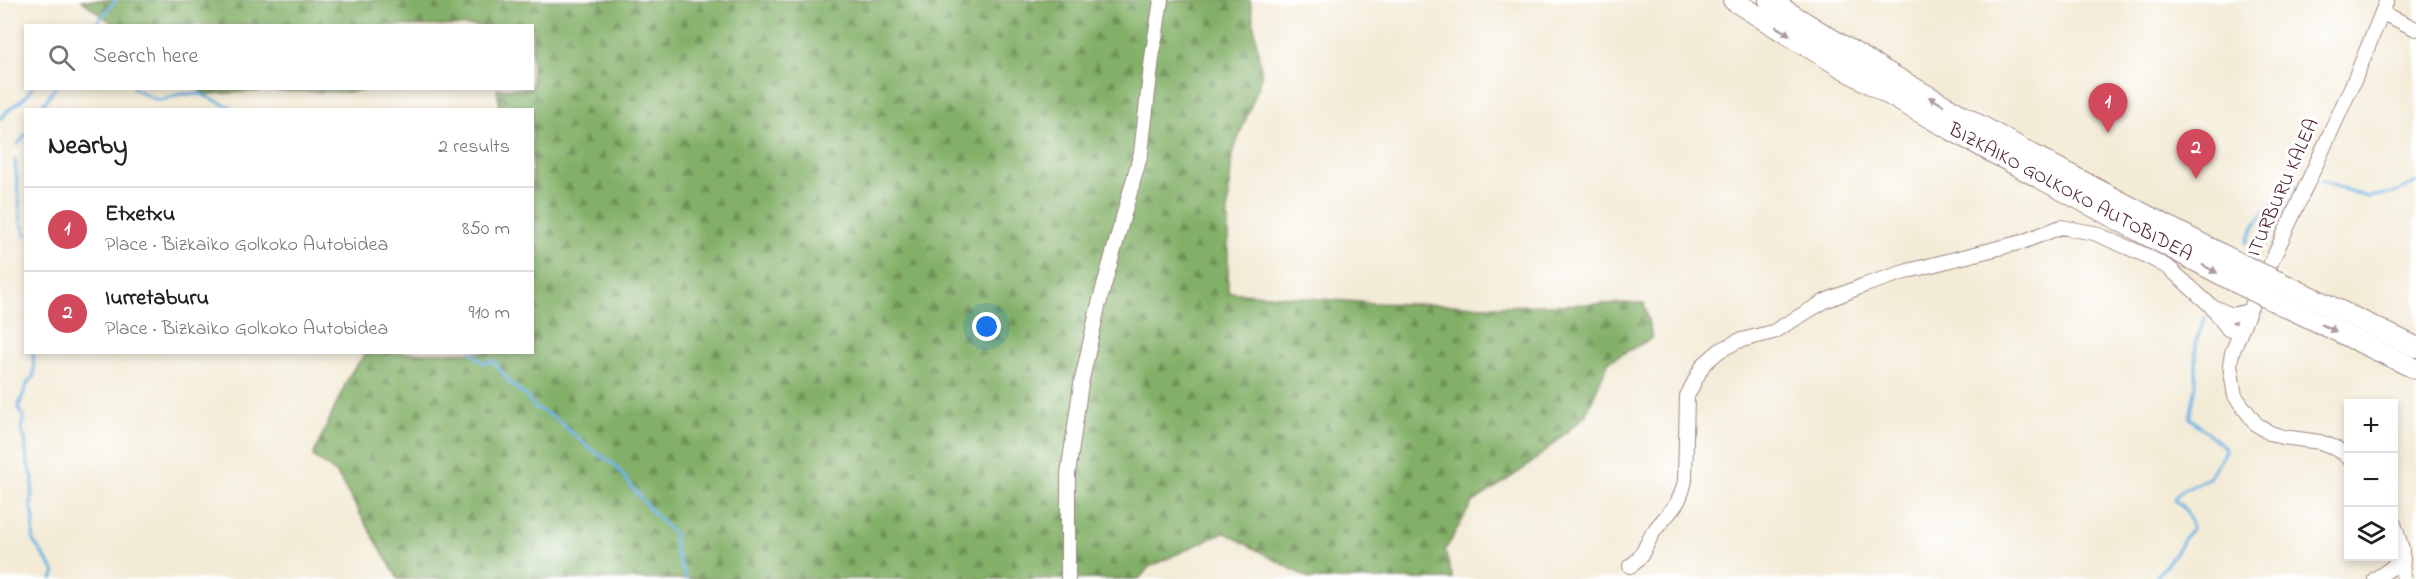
<!DOCTYPE html>
<meta charset="utf-8">
<style>
body{margin:0;font-family:"Indie Flower",sans-serif;background:#f6f6f6;color:#202124}
.controls{position:absolute;right:18px;bottom:18px;display:grid;overflow:hidden;border-radius:0px;box-shadow:0 3px 9px #0003}
.controls button{width:54px;height:54px;display:grid;place-items:center;padding:0;border:0;border-bottom:2px solid #e0e0e0;background:#fff;color:#202124;font:30px sans-serif}
.you{position:absolute;left:987px;top:327px;width:21px;height:21px;margin:-15px;border:4px solid #fff;border-radius:50%;background:#1a73e8;box-shadow:0 0 0 9px #1a73e833}
.badge{display:grid;place-items:center;width:39px;height:39px;border-radius:50%;background:#d1495b;color:#fff;font-size:20px;font-weight:700}
.pin{position:absolute;translate:-50% -50px;filter:drop-shadow(0 2px 3px #0008)}
.pin::after{content:'';position:absolute;top:32px;width:21px;height:18px;background:inherit;clip-path:polygon(0 0,100% 0,50% 100%)}
.list{margin:0;padding:0;list-style:none}
h2{display:flex;justify-content:space-between;align-items:center;height:78px;margin:0;padding:0 24px;font-size:26px}
h2 small{font-size:20px;font-weight:400;color:#757577}
.list li{display:grid;grid-template-columns:39px 1fr auto;gap:18px;align-items:center;box-sizing:border-box;height:84px;padding:0 24px;border-top:2px solid #e0e0e0}
.list b{display:block;font-size:22px;white-space:nowrap}
.list p{margin:0;font-size:20px;white-space:nowrap;color:#757577}
.list em{font-size:20px;font-style:normal;color:#757577}
.icon{flex:none;width:33px;height:33px;fill:none;stroke:currentColor;stroke-width:2;stroke-linecap:round;stroke-linejoin:round}
.map{position:relative;flex:none;width:2416px;height:579px;overflow:hidden}
.search{position:absolute;background:#fff;box-shadow:0 3px 9px #0003;left:24px;top:24px;width:510px;height:66px;display:flex;align-items:center;gap:15px;box-sizing:border-box;padding:0 21px;border-radius:0px;color:#757577;font-size:22px}
.panel{position:absolute;background:#fff;box-shadow:0 3px 9px #0003;left:24px;top:108px;width:510px;height:246px;border-radius:0px}
.map>svg:first-child{display:block}
.forest{fill:url(#forest-firs);stroke:#66684a;stroke-width:1.5}
.lines{fill:none;stroke-linecap:round;stroke-linejoin:round}
.stream{stroke:#6fb4e5;stroke-width:3}
.minor-casing{stroke:#9e8580;stroke-width:16}
.highway-casing{stroke:#9e8580;stroke-width:22}
.minor{stroke:#fff;stroke-width:14}
.highway{stroke:#fff;stroke-width:20}
.highway-bridge-casing{stroke:#9e8580;stroke-width:22;stroke-linecap:butt}
.highway-bridge{stroke:#fff;stroke-width:20}
.oneway{fill:#ae9aa0}
.labels{text-anchor:middle;dominant-baseline:central;stroke-width:6;stroke-linejoin:round;paint-order:stroke}
.street-label{font-size:20px;fill:#4a1f2b;stroke:#fff}
</style>
<div class="map">
<svg width="2416" height="579" viewBox="0 0 2416 579">
<defs>
<pattern id="forest-firs" width="22" height="20" patternUnits="userSpaceOnUse" patternTransform="scale(1.5)"><rect width="22" height="20" fill="#83b068"/><path d="M5 1l3.5 6h-7zM16 11l3.5 6h-7z" fill="#6d8f56"/></pattern>
</defs>
<rect width="100%" height="100%" fill="#fff"/>
<filter id="ink" filterUnits="userSpaceOnUse"><feTurbulence type="fractalNoise" baseFrequency=".0167" numOctaves="2"/><feDisplacementMap in="SourceGraphic" scale="12" xChannelSelector="R" yChannelSelector="G"/><feConvolveMatrix kernelMatrix="1 2 1 2 8 2 1 2 1" color-interpolation-filters="sRGB"/></filter>
<filter id="wash" filterUnits="userSpaceOnUse"><feTurbulence type="fractalNoise" baseFrequency=".008" numOctaves="4" result="noise"/><feDisplacementMap in="SourceGraphic" scale="24" xChannelSelector="R" yChannelSelector="G"/><feGaussianBlur stdDeviation="1.35" result="paint"/><feColorMatrix in="noise" values="0 0 0 0 0 0 0 0 0 0 0 0 0 0 0 0 0 1.4 0 .05"/><feComposite in="paint" operator="in"/></filter>
<g filter="url(#wash)">
<rect width="100%" height="100%" fill="#f3ebd6"/>
<g class="forest">
<path d="M81 0H1250L1262 78 1232 154 1228 205V292L1373 303 1491 306 1644 303 1652 338 1609 361 1585 416 1528 466 1472 503 1445 551 1453 579H1310L1224 532 1149 567 1139 579H398L337 474 313 456 350 374 366 353 532 352V110L500 109 497 89 532 88V26L115 25Z"/>
<path d="M198 89H375L349 92 266 91 205 94Z"/>
</g>
<g class="lines">
<g class="stream">
<path d="M94 26 116 0"/>
<path d="M133 88 152 98 161 100 180 94H201L236 110"/>
<path d="M39 110 55 88"/>
<path d="M0 119C9 106 25 102 32 88"/>
<path d="M18 144 26 134"/>
<path d="M15 160 21 223 26 235"/>
<path d="M2321 181 2367 197 2395 193 2416 182"/>
<path d="M2246 243C2256 218 2273 198 2297 185"/>
<path d="M33 352 34 376 28 382 18 408 24 418 21 429 25 438 27 460 33 478 31 506 34 519 33 541 55 572 52 579"/>
<path d="M472 352 483 363 493 361 510 383 526 396 534 407 554 417 589 448 614 464 648 507 674 534 675 549 686 579"/>
<path d="M2155 579 2173 556 2192 527C2189 516 2186 507 2175 501V497L2184 489 2209 478 2225 451 2224 447 2190 418 2196 385V341L2205 318"/>
</g>
</g>
</g>
<g filter="url(#ink)">
<g class="lines">
<defs>
<g id="minor">
<path d="M2389 16 2416 29"/>
<path d="M2211 306 2232 315 2249 311"/>
<path d="M2348 457 2336 448 2320 442 2283 437 2270 433 2256 424 2235 396 2230 365 2232 353 2249 311 2354 81 2387 0"/>
<path d="M2394 524 2402 549 2403 579"/>
<path d="M1630 566C1643 559 1646 543 1654 531 1669 511 1680 507 1685 480L1687 396 1703 365 1719 351 1738 341 1773 332 1825 301 1865 285 1908 271 2022 242 2061 227 2094 233 2145 255 2169 268 2210 305 2228 329 2240 333"/>
<path d="M1068 579V474L1081 384 1098 307 1141 153 1152 58 1161 0"/>
<path d="M2375 579 2403 560"/>
</g>
<g id="highway">
<path d="M1733 0C1894 104 2066 192 2235 282"/>
<path d="M1769 0C1923 98 2084 184 2247 267"/>
<path d="M2286 285 2416 347"/>
<path d="M2276 302 2416 369"/>
</g>
</defs>
<use href="#minor" class="minor-casing"/>
<use href="#highway" class="highway-casing"/>
<use href="#minor" class="minor"/>
<use href="#highway" class="highway"/>
<defs>
<g id="highway-bridge">
<path d="M2247 267 2286 285"/>
<path d="M2235 282 2276 302"/>
</g>
</defs>
<use href="#highway-bridge" class="highway-bridge-casing"/>
<use href="#highway-bridge" class="highway-bridge"/>
</g>
<defs><path id="oneway-solid" d="M-6-.8H1V-3.2L6.5 0L1 3.2V.8H-6Z" transform="scale(1.5)"/></defs>
<g class="oneway">
<use href="#oneway-solid" transform="translate(1783 31) rotate(31)"/>
<use href="#oneway-solid" transform="translate(1936 101) rotate(-150)"/>
<use href="#oneway-solid" transform="translate(2210 269) rotate(28)"/>
<use href="#oneway-solid" transform="translate(2329 328) rotate(26)"/>
</g>
</g>
<g class="labels">
<g class="street-label">
<text transform="translate(2284 188) rotate(-66)">ITURBURU KALEA</text>
<text transform="translate(2070 193) rotate(28)">BIZKAIKO GOLKOKO AUTOBIDEA</text>
</g>
</g>
</svg>
<div class="controls">
<button>+</button>
<button>−</button>
<button><svg class="icon" aria-label="layers" viewBox="0 0 24 24"><path d="M12 4l9 5-9 5-9-5zM3 14l9 5 9-5"/></svg></button>
</div>
<div class="you"></div>
<div class="pin badge" style="left:2108px;top:133px">1</div>
<div class="pin badge" style="left:2196px;top:179px">2</div>
<div class="search"><svg class="icon" aria-label="search" viewBox="0 0 24 24"><circle cx="10" cy="10" r="6"/><path d="M15 15l6 6"/></svg>Search here</div>
<section class="panel">
<h2>Nearby<small>2 results</small></h2>
<ul class="list">
<li><span class="badge">1</span><div><b>Etxetxu</b><p>Place · Bizkaiko Golkoko Autobidea</p></div><em>850 m</em></li>
<li><span class="badge">2</span><div><b>Iurretaburu</b><p>Place · Bizkaiko Golkoko Autobidea</p></div><em>910 m</em></li>
</ul>
</section>
</div>
